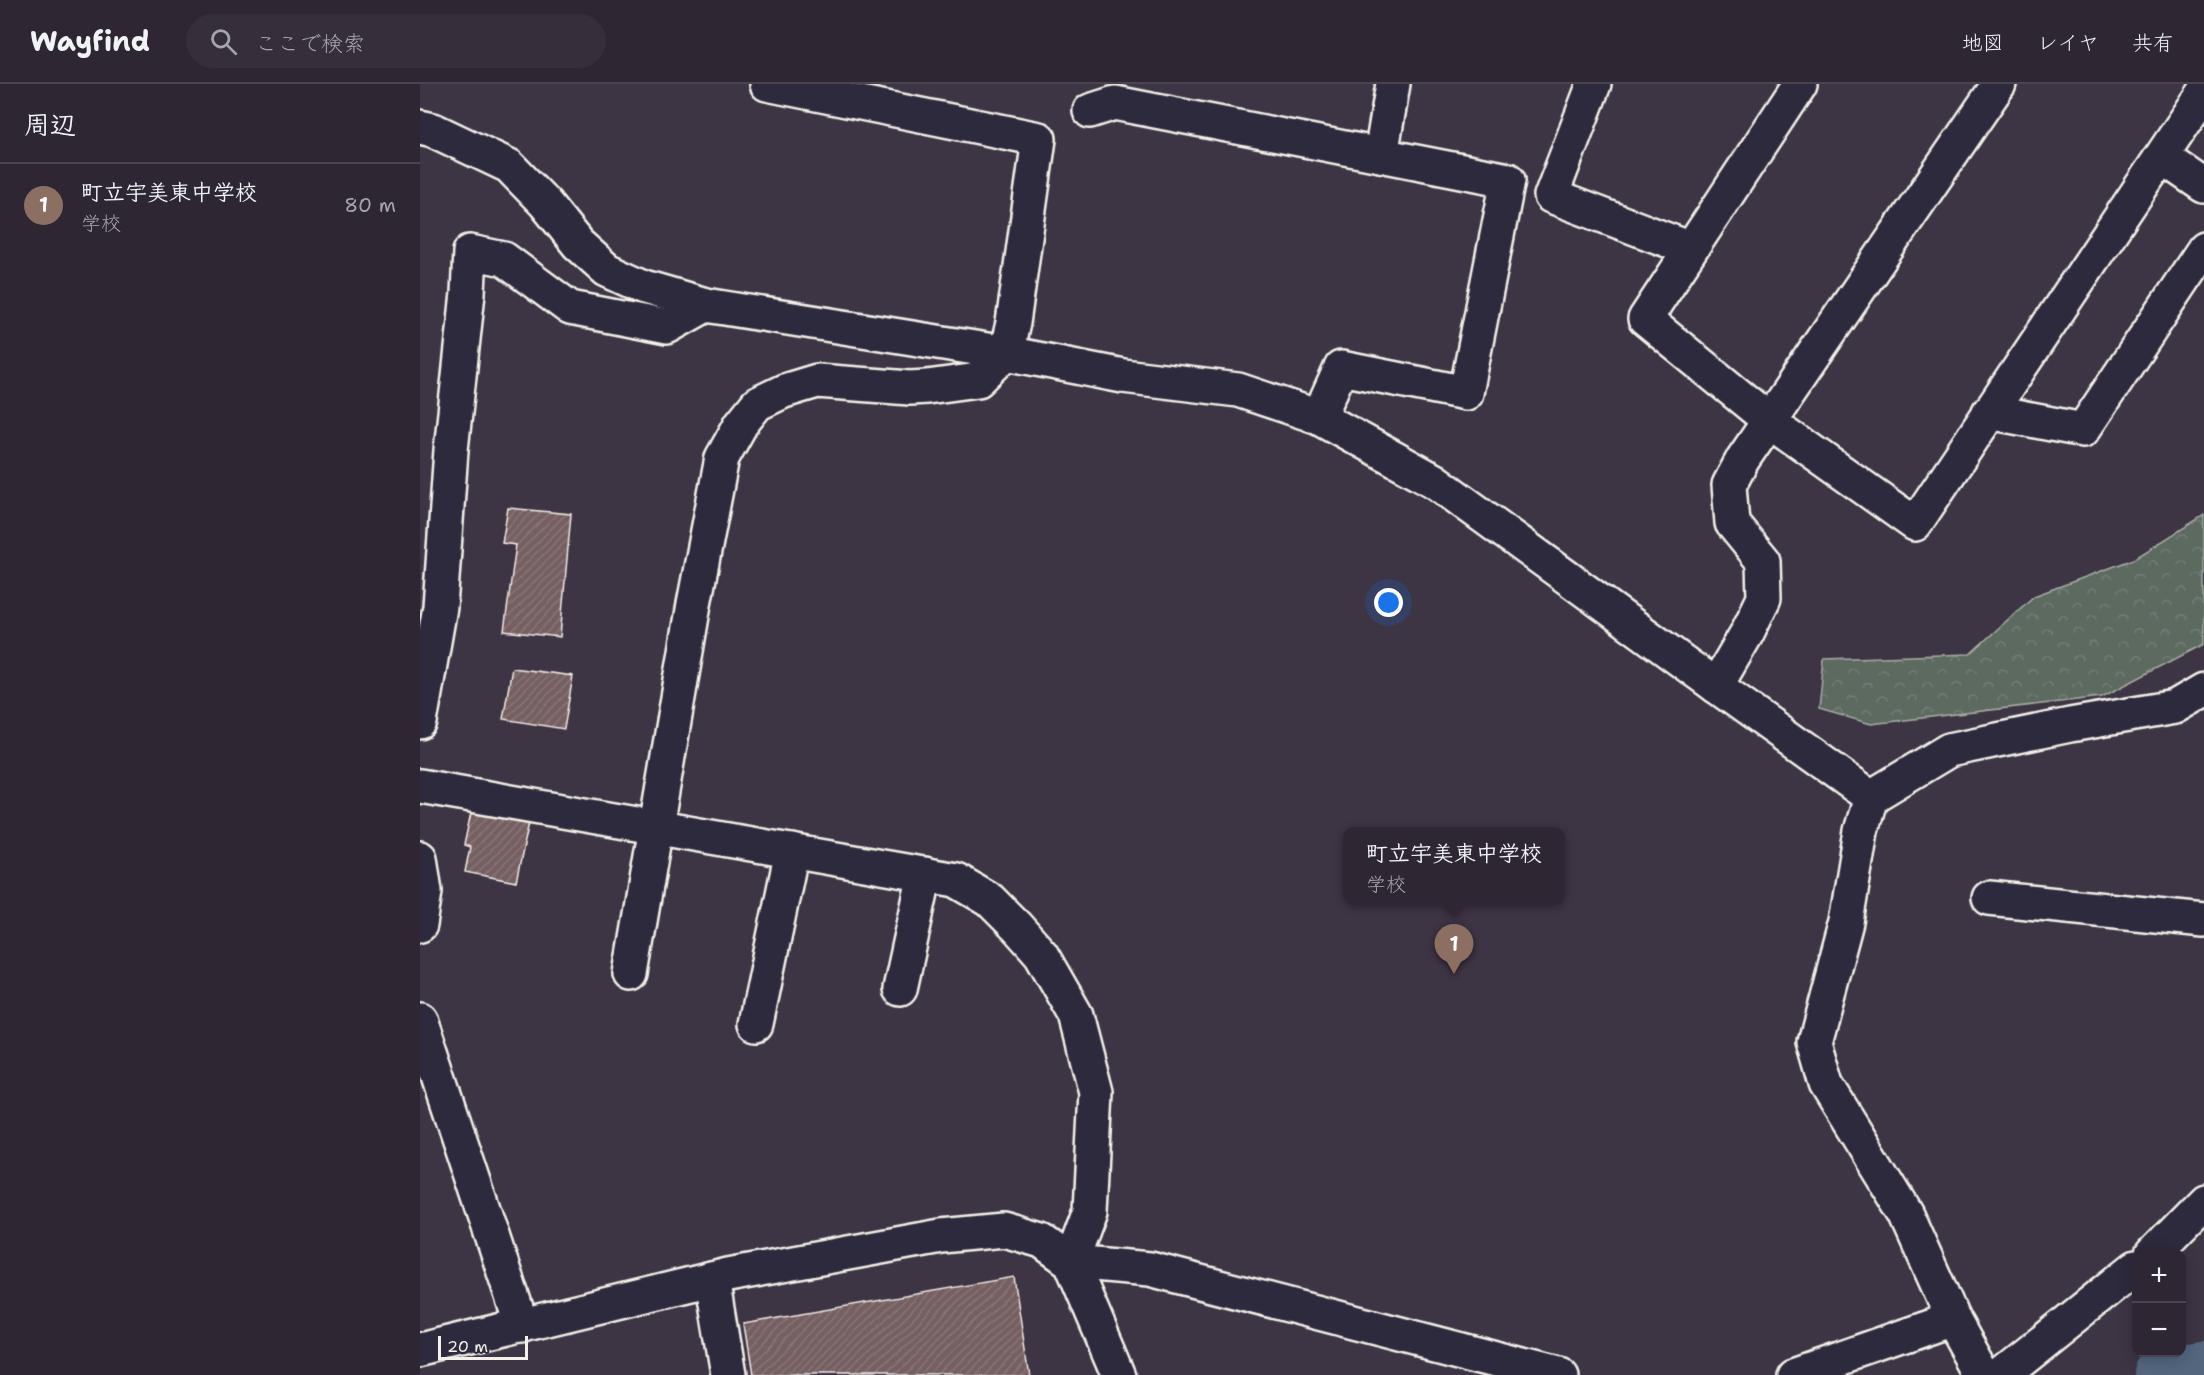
<!DOCTYPE html>
<html lang="ja">
<meta charset="utf-8">
<style>
body{margin:0;font-family:"Shantell Sans","Klee One",sans-serif;background:#362f3b;color:#f1f3f6}
.controls{position:absolute;right:18px;bottom:18px;display:grid;overflow:hidden;border-radius:12px;box-shadow:0 3px 15px #0003}
.controls button{width:54px;height:54px;display:grid;place-items:center;padding:0;border:0;border-bottom:2px solid #49444e;background:#2e2733;color:#f1f3f6;font:30px sans-serif}
.scale{position:absolute;left:18px;bottom:15px;width:90px;box-sizing:border-box;padding-left:6px;border:3px solid #f4f1e8;border-top:0;font-size:16px;line-height:21px;white-space:nowrap;color:#f4f1e8;-webkit-text-stroke:4px #2f2a3d;paint-order:stroke}
.you{position:absolute;left:969px;top:519px;width:21px;height:21px;margin:-15px;border:4px solid #fff;border-radius:50%;background:#1a73e8;box-shadow:0 0 0 9px #1a73e833}
.badge{display:grid;place-items:center;width:39px;height:39px;border-radius:50%;background:#d93025;color:#fff;font-size:20px;font-weight:700}
.pin{position:absolute;translate:-50% -50px;filter:drop-shadow(0 2px 3px #0008)}
.pin::after{content:'';position:absolute;top:32px;width:21px;height:18px;background:inherit;clip-path:polygon(0 0,100% 0,50% 100%)}
.popup{position:absolute;left:923px;top:743px;width:222px;height:78px;box-sizing:border-box;display:grid;place-content:center;border-radius:12px;background:#2e2733;filter:drop-shadow(0 2px 4px #0005);font-size:20px;white-space:nowrap;color:#a7a5ac}
.popup b{font-size:22px;color:#f1f3f6}
.popup::after{content:'';position:absolute;left:50%;top:100%;margin-left:-12px;border:12px solid transparent;border-top-color:#2e2733}
.list{margin:0;padding:0;list-style:none}
h2{display:flex;justify-content:space-between;align-items:center;height:78px;margin:0;padding:0 24px;font-size:26px}
h2 small{font-size:20px;font-weight:400;color:#a7a5ac}
.list li{display:grid;grid-template-columns:39px 1fr auto;gap:18px;align-items:center;box-sizing:border-box;height:84px;padding:0 24px;border-top:2px solid #49444e}
.list b{display:block;font-size:22px;white-space:nowrap}
.list p{margin:0;font-size:20px;white-space:nowrap;color:#a7a5ac}
.list em{font-size:20px;font-style:normal;color:#a7a5ac}
.icon{flex:none;width:33px;height:33px;fill:none;stroke:currentColor;stroke-width:2;stroke-linecap:round;stroke-linejoin:round}
.map{position:relative;flex:none;width:1784px;height:1291px;overflow:hidden}
header{display:flex;align-items:center;gap:36px;box-sizing:border-box;height:84px;padding:0 30px;background:#2e2733;border-bottom:2px solid #49444e}
header strong{font-size:28px}
nav{display:flex;gap:33px;margin-inline-start:auto;font-size:21px}
.search{width:420px;height:54px;background:#362f3b;display:flex;align-items:center;gap:15px;box-sizing:border-box;padding:0 21px;border-radius:33px;color:#a7a5ac;font-size:22px}
main{display:flex}
aside{flex:1;background:#2e2733}
.map>svg:first-child{display:block}
.forest{fill:url(#forest-crowns);stroke:#a8aea4;stroke-width:1.5}
.lines{fill:none;stroke-linecap:round;stroke-linejoin:round}
.river{stroke:#53667e;stroke-width:54}
.building{fill:url(#building-hatch);stroke:#f4f1e8;stroke-width:1.5}
.street-casing{stroke:#f4f1e8;stroke-width:38}
.secondary-casing{stroke:#f4f1e8;stroke-width:38}
.street{stroke:#2f2a3d;stroke-width:33}
.secondary{stroke:#2f2a3d;stroke-width:33}
</style>
<header>
<strong>Wayfind</strong>
<div class="search"><svg class="icon" aria-label="search" viewBox="0 0 24 24"><circle cx="10" cy="10" r="6"/><path d="M15 15l6 6"/></svg>ここで検索</div>
<nav><a>地図</a><a>レイヤ</a><a>共有</a></nav>
</header>
<main>
<aside>
<h2>周辺<small></small></h2>
<ul class="list">
<li><span class="badge" style="background:#8d6e63">1</span><div><b>町立宇美東中学校</b><p>学校</p></div><em>80 m</em></li>
</ul>
</aside>
<div class="map">
<svg width="1784" height="1291" viewBox="0 0 1784 1291">
<defs>
<pattern id="forest-crowns" width="20" height="18" patternUnits="userSpaceOnUse" patternTransform="scale(1.5)"><rect width="20" height="18" fill="#5b6a61"/><path d="M2 6a3 3 0 1 1 6 0M12 15a3 3 0 1 1 6 0" fill="none" stroke="#738078"/></pattern>
<pattern id="building-hatch" width="6" height="6" patternUnits="userSpaceOnUse" patternTransform="scale(1.5)"><rect width="6" height="6" fill="#745e61"/><path d="M-1 1l2-2M0 6l6-6M5 7l2-2" fill="none" stroke="#887678"/></pattern>
</defs>
<rect width="100%" height="100%" fill="#3d3444"/>
<filter id="ink" filterUnits="userSpaceOnUse"><feTurbulence type="fractalNoise" baseFrequency=".0167" numOctaves="2"/><feDisplacementMap in="SourceGraphic" scale="12" xChannelSelector="R" yChannelSelector="G"/><feConvolveMatrix kernelMatrix="1 2 1 2 8 2 1 2 1" color-interpolation-filters="sRGB"/></filter>
<g filter="url(#ink)">
<path class="forest" d="M1784 431V560L1682 613 1451 640 1399 625 1404 575 1550 570 1614 512 1714 475Z"/>
<g class="lines">
<path class="river" d="M1741 1291 1784 1284"/>
</g>
<g class="building">
<path d="M88 424 151 430 140 553 84 547 96 461 82 459Z"/>
<path d="M92 584 153 592 144 645 83 635Z"/>
<path d="M52 724 110 734 96 798 45 788 50 763 44 761Z"/>
<path d="M594 1193 609 1291H331L323 1240Z"/>
</g>
<g class="lines">
<defs>
<g id="street">
<path d="M1174 0 1131 112 1271 165"/>
<path d="M1380 0 1225 235 1350 337 1495 440 1784 9"/>
<path d="M670 27 695 19 1088 96 1046 309 921 284 899 333"/>
<path d="M0 43 13 46 89 82 125 119 158 160 187 186 224 203 286 221 586 269 703 292 818 306 899 333 1015 397 1296 602 1451 713"/>
<path d="M961 71 973 0"/>
<path d="M1742 73 1784 102"/>
<path d="M1569 328 1663 346 1784 165"/>
<path d="M1296 602 1327 549 1344 514 1343 477 1312 439 1309 401 1323 375 1579 0"/>
<path d="M0 638 20 523 31 366 48 209 50 168 84 175 150 224 247 243 286 221"/>
<path d="M0 702 536 796 570 816 597 843 621 870 656 931 676 1008 670 1127 651 1178 730 1185 1138 1291"/>
<path d="M0 774 5 807 0 841"/>
<path d="M1569 814 1784 836"/>
<path d="M211 890 274 520 302 374 321 340 337 320 364 307 397 297 490 304 507 303 558 296 586 269 593 239 619 55 347 0"/>
<path d="M480 905 505 790"/>
<path d="M0 935 102 1242"/>
<path d="M336 940 372 767"/>
<path d="M292 1195 308 1291"/>
<path d="M1373 1291 1533 1235"/>
<path d="M1564 1291 1533 1235 1486 1130 1406 1000 1394 958 1426 838 1441 747 1451 713 1529 666 1650 641 1755 623 1784 606"/>
</g>
<g id="secondary">
<path d="M1732 1170 1784 1117"/>
<path d="M0 1266 308 1191 521 1152 584 1146 622 1157 651 1178 699 1291"/>
<path d="M1581 1291 1716 1183"/>
</g>
</defs>
<use href="#street" class="street-casing"/>
<use href="#secondary" class="secondary-casing"/>
<use href="#street" class="street"/>
<use href="#secondary" class="secondary"/>
</g>
</g>
</svg>
<div class="controls">
<button>+</button>
<button>−</button>
</div>
<div class="scale">20 m</div>
<div class="you"></div>
<div class="pin badge" style="left:1034px;top:890px;background:#8d6e63">1</div>
<div class="popup"><b>町立宇美東中学校</b>学校</div>
</div>
</main>
